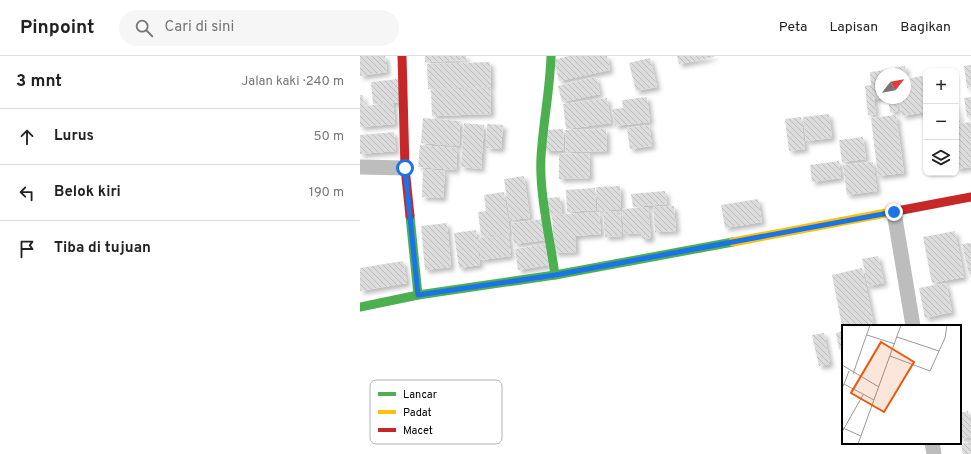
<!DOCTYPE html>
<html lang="id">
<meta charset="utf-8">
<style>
body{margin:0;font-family:Overpass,sans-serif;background:#f6f6f6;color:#222}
.controls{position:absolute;right:12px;top:12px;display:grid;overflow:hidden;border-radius:8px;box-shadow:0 1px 3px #0004}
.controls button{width:36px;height:36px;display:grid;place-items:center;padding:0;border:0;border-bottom:1px solid #e0e0e0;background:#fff;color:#222;font:20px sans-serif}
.compass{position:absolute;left:515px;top:12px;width:36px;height:36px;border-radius:50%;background:#fff;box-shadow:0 1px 3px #0004;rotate:59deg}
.stop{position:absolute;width:12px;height:12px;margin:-9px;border:3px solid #1a73e8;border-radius:50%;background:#fff}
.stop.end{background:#1a73e8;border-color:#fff;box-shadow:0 1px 4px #0008}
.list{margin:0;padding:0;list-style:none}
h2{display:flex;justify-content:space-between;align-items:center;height:52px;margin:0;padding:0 16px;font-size:17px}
h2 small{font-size:13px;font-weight:400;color:#767676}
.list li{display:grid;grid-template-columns:26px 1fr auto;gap:12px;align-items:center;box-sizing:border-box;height:56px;padding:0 16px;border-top:1px solid #e0e0e0}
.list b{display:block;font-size:15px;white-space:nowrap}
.list em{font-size:13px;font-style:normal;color:#767676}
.icon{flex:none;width:22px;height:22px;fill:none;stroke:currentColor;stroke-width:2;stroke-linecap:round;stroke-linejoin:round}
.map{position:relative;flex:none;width:611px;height:398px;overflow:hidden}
header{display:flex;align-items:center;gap:24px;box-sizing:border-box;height:56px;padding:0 20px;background:#fff;border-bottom:1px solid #e0e0e0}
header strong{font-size:19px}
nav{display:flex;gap:22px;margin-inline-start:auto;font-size:14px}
.search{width:280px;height:36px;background:#f6f6f6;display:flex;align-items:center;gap:10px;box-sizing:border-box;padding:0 14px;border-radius:22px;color:#767676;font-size:15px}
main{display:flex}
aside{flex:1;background:#fff}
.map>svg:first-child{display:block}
.building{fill:url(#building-back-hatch);filter:url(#shadow)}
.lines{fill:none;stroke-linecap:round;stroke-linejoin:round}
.street{stroke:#bdbdbd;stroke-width:15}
.fast{stroke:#4caf50;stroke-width:9}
.slow{stroke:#ffc107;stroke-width:9}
.jam{stroke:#c62828;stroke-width:9}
.route{stroke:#1a73e8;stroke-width:5}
.inset-road{fill:none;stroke:#999;stroke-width:1}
.view{fill:#e8590c;fill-opacity:0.15;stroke:#e8590c;stroke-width:2}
.inset-edge{fill:none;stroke:#000;stroke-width:2}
.key{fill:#fff;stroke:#b2b2b2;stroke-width:1}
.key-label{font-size:11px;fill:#000}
</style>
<header>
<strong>Pinpoint</strong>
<div class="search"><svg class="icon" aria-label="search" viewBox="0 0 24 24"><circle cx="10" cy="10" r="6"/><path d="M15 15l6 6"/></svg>Cari di sini</div>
<nav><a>Peta</a><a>Lapisan</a><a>Bagikan</a></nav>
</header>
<main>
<aside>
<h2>3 mnt<small>Jalan kaki · 240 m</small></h2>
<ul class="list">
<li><svg class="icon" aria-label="ahead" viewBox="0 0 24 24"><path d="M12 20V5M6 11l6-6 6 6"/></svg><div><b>Lurus</b></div><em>50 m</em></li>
<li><svg class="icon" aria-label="left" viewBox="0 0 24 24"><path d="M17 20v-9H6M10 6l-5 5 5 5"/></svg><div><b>Belok kiri</b></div><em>190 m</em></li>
<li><svg class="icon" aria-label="arrive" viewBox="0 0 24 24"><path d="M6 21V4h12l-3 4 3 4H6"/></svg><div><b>Tiba di tujuan</b></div></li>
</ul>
</aside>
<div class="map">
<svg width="611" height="398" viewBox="0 0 611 398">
<defs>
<pattern id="building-back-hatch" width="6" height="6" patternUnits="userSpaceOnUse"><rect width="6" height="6" fill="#dcdcdc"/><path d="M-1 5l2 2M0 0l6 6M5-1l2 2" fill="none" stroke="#bbb"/></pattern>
<filter id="shadow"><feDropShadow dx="3.5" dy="3.5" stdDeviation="2" flood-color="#0004"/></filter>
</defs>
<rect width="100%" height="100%" fill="#fff"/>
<g class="building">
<path d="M0 0H25L27 16 0 20Z"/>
<path d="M65 0H106V4L65 6Z"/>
<path d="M209 0H247L250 14 199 25 194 4Z"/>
<path d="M317 0H354V1L319 8Z"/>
<path d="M290 2 297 31 276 35 269 7Z"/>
<path d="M130 6 131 31 68 33 67 8Z"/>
<path d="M611 9V31L607 32 604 10Z"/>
<path d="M545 10 547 23 562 20 566 44V56L542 60 539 42H545V18H536L535 11Z"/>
<path d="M532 13 533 18H521V42L514 43 516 58 508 59 505 30 511 29 510 16Z"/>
<path d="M236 21 240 38 202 46 198 30Z"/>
<path d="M38 23 40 46 13 48 11 26Z"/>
<path d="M130 32 131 58 72 60 71 34Z"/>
<path d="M0 39H3L4 50 33 47 35 68 0 71Z"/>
<path d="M287 41 290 66 255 70 252 53 263 52 262 44Z"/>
<path d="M611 41V60L607 61 604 42Z"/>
<path d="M247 42 251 67 206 73 203 48Z"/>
<path d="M528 42H536L538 55 530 56Z"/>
<path d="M596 44 600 66 596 67Z"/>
<path d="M469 58 472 82 446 85 443 61Z"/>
<path d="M536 59 544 117 518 120 511 62Z"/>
<path d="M441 61 445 93 429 95 425 63Z"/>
<path d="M63 62 100 65 99 90 61 87Z"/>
<path d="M611 66V111L596 113V68Z"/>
<path d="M104 67 124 69 121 113 101 111Z"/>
<path d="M127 68 143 69 141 93 126 92Z"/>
<path d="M289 69 292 90 270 93 267 72Z"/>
<path d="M203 73 204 95H185V74Z"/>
<path d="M246 73 247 95 206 96 205 74Z"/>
<path d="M34 76 36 95 0 98V79Z"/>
<path d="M503 81 506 103 482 106 479 84Z"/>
<path d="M60 89 97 92 96 114 58 111Z"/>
<path d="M229 97 230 122 199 123V98Z"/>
<path d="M479 105 481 122 452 126 450 109Z"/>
<path d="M513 106 517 135 487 139 483 109Z"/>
<path d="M63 113 85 115 83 142 62 141Z"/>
<path d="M164 120 170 162 150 164 144 123Z"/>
<path d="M260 130 261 153 238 155 236 131Z"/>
<path d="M235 132 236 154 207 156 206 134Z"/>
<path d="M305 135 307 148 273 151 271 138Z"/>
<path d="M144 136 150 177 121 180 118 156 126 155 124 139Z"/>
<path d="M200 141 202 157 188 158 187 142Z"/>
<path d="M398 143 402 166 365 172 361 149Z"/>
<path d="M314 150 316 175 295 176 293 151Z"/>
<path d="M288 151 291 183H282L281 177 264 178 262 153Z"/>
<path d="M260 155 262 180 245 181 243 156Z"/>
<path d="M239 156 241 178 215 180 216 196 194 197 192 159Z"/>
<path d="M183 163 186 184 154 188 151 167Z"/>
<path d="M87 167 91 211 65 214 61 170Z"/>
<path d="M116 174 120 209 99 212 94 177Z"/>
<path d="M595 175 604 221 572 227 563 181Z"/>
<path d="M148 178 151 200 121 204 118 182Z"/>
<path d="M611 187V218H609L602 188Z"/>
<path d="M186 188 189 209 158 214 155 193Z"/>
<path d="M518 200 524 227 508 230 502 203Z"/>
<path d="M43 205 47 227 0 235V212Z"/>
<path d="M502 212 514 270H482L472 219Z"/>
<path d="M586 227 592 256 565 262 559 232Z"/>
<path d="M483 275V292L479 293 476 277Z"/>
<path d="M464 277 470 308 459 310 452 279Z"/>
<path d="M608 355 611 371V381L600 383V357Z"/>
<path d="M611 386V398H603L601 388Z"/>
</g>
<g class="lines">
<g class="street">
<path d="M0 111 45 112"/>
<path d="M534 156 553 270"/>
<path d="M572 387 574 398"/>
</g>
<g class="fast">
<path d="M191 0C190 34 183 67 181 101 179 138 190 182 195 219"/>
<path d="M50 160 58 239"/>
<path d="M0 251 58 239 195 219 373 186"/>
</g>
<path class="slow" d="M373 186 537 155"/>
<g class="jam">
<path d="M42 0 45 112 50 160"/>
<path d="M537 155 611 141"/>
</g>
</g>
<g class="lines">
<path class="route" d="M45 112 58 239 195 219 534 156"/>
</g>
<g transform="translate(482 269)">
<rect width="119" height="119" fill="#fff"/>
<path class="inset-road" d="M25 10 53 19M55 12 97 26M48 31 88 46 103 13 105 0M0 40 37 62M11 49 28 0M2 59 7 46M0 63 2 59 32 75M1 103 19 111M0 107 21 70M16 119 59 0"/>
<path class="view" d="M39 17 72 37 42 87 9 68Z"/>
<rect width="119" height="119" class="inset-edge"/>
</g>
<rect x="10" y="324" width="132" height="64" rx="6" class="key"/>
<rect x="18" y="336" width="18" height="4" fill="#4caf50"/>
<rect x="18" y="354" width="18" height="4" fill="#ffc107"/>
<rect x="18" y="372" width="18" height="4" fill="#c62828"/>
<g class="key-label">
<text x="43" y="342">Lancar</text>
<text x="43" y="360">Padat</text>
<text x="43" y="378">Macet</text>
</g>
</svg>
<div class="controls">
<button>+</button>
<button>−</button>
<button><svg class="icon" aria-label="layers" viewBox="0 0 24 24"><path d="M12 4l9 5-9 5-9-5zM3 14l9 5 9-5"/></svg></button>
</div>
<svg class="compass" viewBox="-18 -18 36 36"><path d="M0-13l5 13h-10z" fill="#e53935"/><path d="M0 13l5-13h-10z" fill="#767676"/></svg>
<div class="stop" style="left:45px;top:112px"></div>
<div class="stop end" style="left:534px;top:156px"></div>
</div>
</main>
